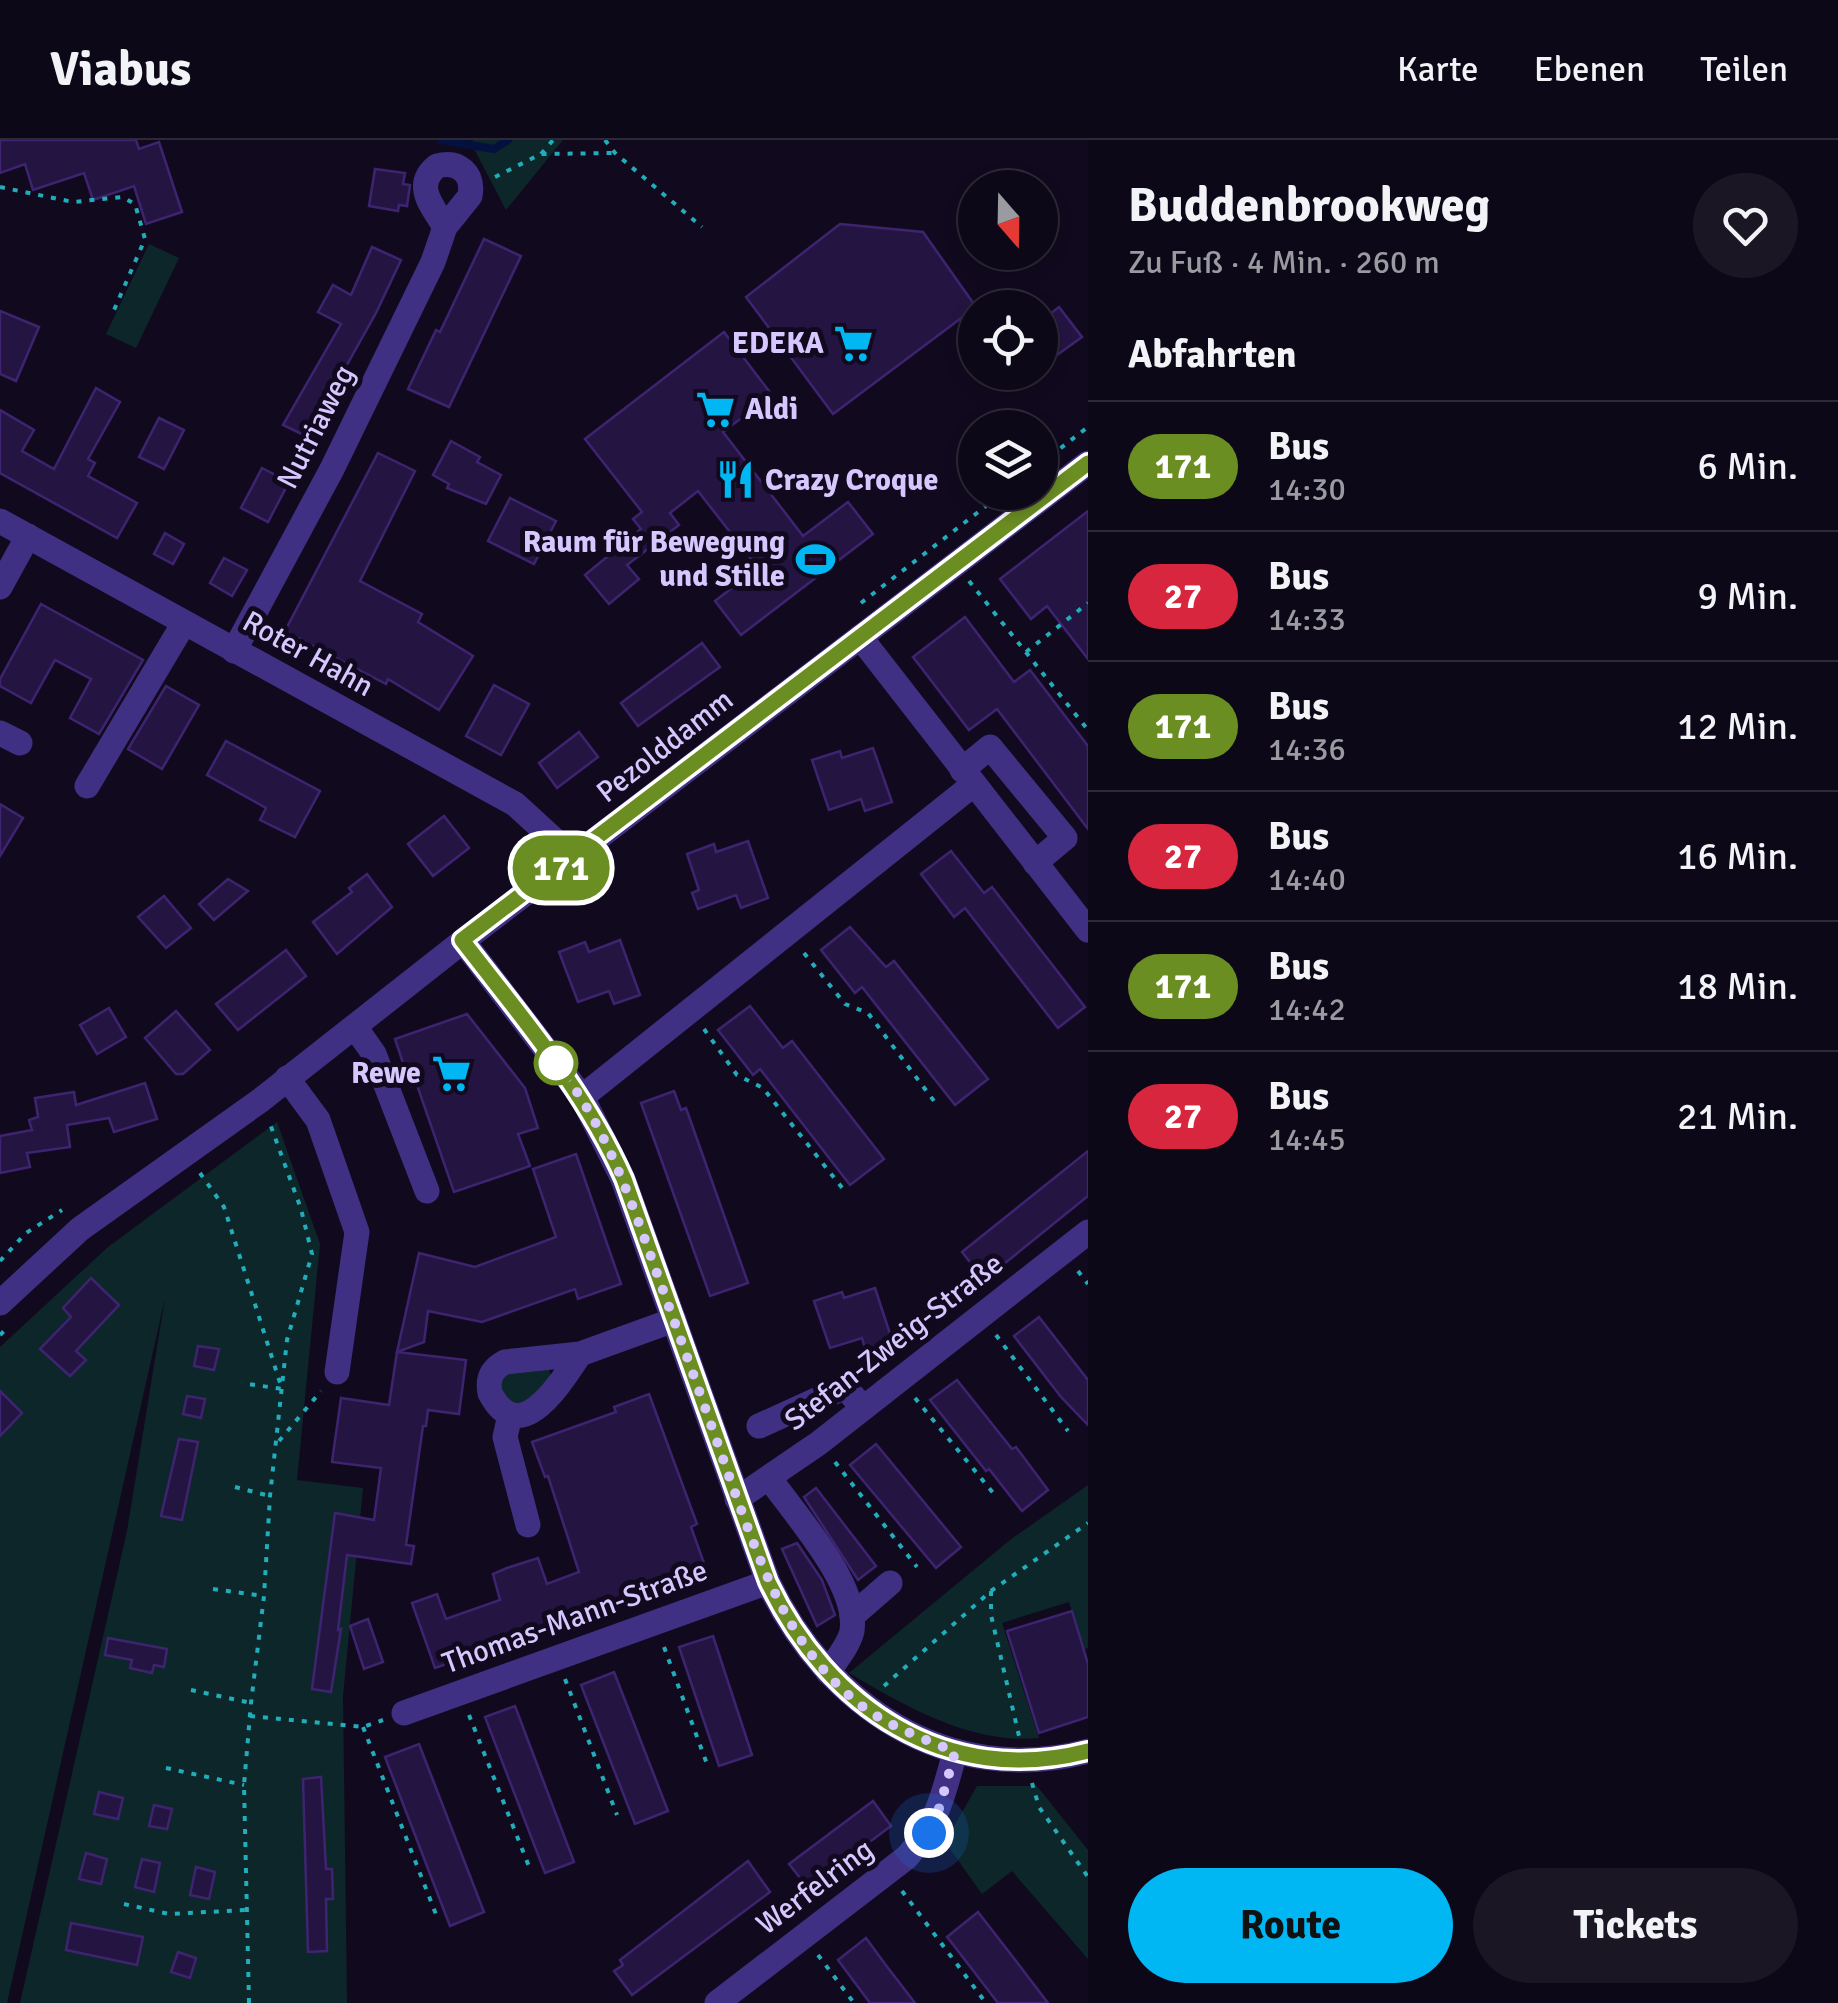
<!DOCTYPE html>
<html lang="de">
<head>
<meta charset="utf-8">
<style>
	body { margin:0; font-family:Signika,sans-serif; background:#1b1624; color:#f1f3f6; height:100vh; display:flex; flex-direction:column; font-size:38px; white-space:nowrap }
	* { box-sizing:border-box; margin:0 }
	p { font-size:32px; color:#9a9aa1 }
	.icon { flex:none; width:55px; height:55px; fill:none; stroke:currentColor; stroke-width:2; stroke-linecap:round; stroke-linejoin:round }
	.map { position:relative; flex:1; overflow:hidden }
	.sheet { display:flex; flex-direction:column; background:#0d0817; width:750px }
	.sheet>* { flex:none }
	.badge { padding:0 20px; border-radius:32px; font-size:35px; line-height:65px }
	.needle { width:65px; rotate:160deg }
	.tools { position:absolute; left:958px; top:30px; display:grid; gap:20px }
	.tools a { display:grid; place-items:center; width:100px; height:100px; border-radius:50%; background:#0d0817; box-shadow:0 5px 15px #0003,0 0 0 2px #2d2936; font-size:50px }
	.you { position:absolute; width:50px; height:50px; margin:-25px; border:8px solid #fff; border-radius:50%; background:#1a73e8; box-shadow:0 0 0 15px #1a73e833 }
	.map>.badge { position:absolute; translate:-50% -50%; box-shadow:0 0 0 5px #fff }
	h2 { padding:0 40px; font-size:38px; line-height:90px }
	.round { display:grid; place-items:center; flex:none; width:105px; height:105px; border-radius:52px; background:#1b1624 }
	.head { display:flex; align-items:center; justify-content:space-between; height:170px; padding:0 40px }
	h1 { font-size:48px; font-weight:700; line-height:75px }
	.cta { display:flex; gap:20px; margin-top:auto; padding:20px 40px }
	.cta a { flex:1; height:115px; border-radius:60px; background:#00b7f3; color:#111; font-size:40px; font-weight:700; line-height:115px; text-align:center }
	.cta a+a { background:#1b1624; color:#f1f3f6 }
	ul { padding:0; list-style:none }
	li { display:flex; align-items:center; gap:30px; height:130px; padding:0 40px; border-top:2px solid #2d2936 }
	li div { flex:1 }
	li b { display:block; font-size:38px }
	li em { font-style:normal }
	li .badge { min-width:110px; font-weight:700; text-align:center }
	header { display:flex; align-items:center; gap:60px; box-sizing:border-box; height:140px; padding:0 50px; background:#0d0817; border-bottom:2px solid #2d2936 }
	header strong { font-size:48px }
	nav { display:flex; gap:55px; margin-inline-start:auto; font-size:35px }
	main { display:flex; flex:1; min-height:0 }
	.map>svg:first-child { display:block }
	.green { fill:#0d2629 }
	.lines { fill:none; stroke-linecap:round; stroke-linejoin:round }
	.stream { stroke:#04113e; stroke-width:8 }
	.building { fill:#241442; stroke:#3e2470; stroke-width:2.5 }
	.path { stroke:#21adba; stroke-width:4; stroke-dasharray:5 8; stroke-linecap:butt }
	.minor { stroke:#403083; stroke-width:25 }
	.line-casing { stroke:#fff; stroke-width:22 }
	.line { stroke:#6b8e23; stroke-width:15 }
	.walk { stroke:#d6c8ff; stroke-width:10; stroke-dasharray:0 18 }
	.stop-dot { fill:#fff; stroke:#6b8e23; stroke-width:5 }
	.labels { text-anchor:middle; dominant-baseline:central; stroke-width:10; stroke-linejoin:round; paint-order:stroke }
	.poi-label { font-size:30px; font-weight:bold; fill:#d6c8ff; stroke:#110a1f; text-anchor:end }
	.street-label { font-size:30px; fill:#d6c8ff; stroke:#110a1f }
</style>
</head>
<body>
<header>
<strong>Viabus</strong>
<nav><a>Karte</a><a>Ebenen</a><a>Teilen</a></nav>
</header>
<main>
<div class="map">
<svg width="1088" height="1863" viewBox="0 0 1088 1863">
	<rect width="100%" height="100%" fill="#110a1f"/>
	<!-- green -->
	<g class="green">
		<polygon points="473,0 563,0 506,70 471,3"/>
		<polygon points="149,104 179,118 136,208 106,194"/>
		<polygon points="277,982 320,1104 297,1340 363,1348 343,1556 347,1863 20,1863 127,1391 165,1158 7,1863 0,1863 0,1207 108,1107"/>
		<polygon points="548,1227 552,1238 526,1267 510,1265 501,1253 501,1237 513,1228"/>
		<path d="M1088,1345V1508L1084,1509L1069,1462L1002,1483L1039,1598C972,1605 905,1566 849,1533L1010,1400Z"/>
		<polygon points="977,1646 1037,1646 1088,1710 1088,1819 1012,1731 982,1754 945,1702"/>
	</g>
	<g class="lines">
		<!-- stream -->
		<polyline class="stream" points="441,0 494,9 508,0"/>
	</g>
	<!-- building -->
	<g class="building">
		<polygon points="0,0 136,0 139,9 159,2 182,72 146,84 134,46 93,60 84,33 33,50 25,24 0,33"/>
		<polygon points="375,29 405,33 403,44 410,45 407,66 399,65 398,71 369,66"/>
		<polygon points="840,84 923,92 976,167 833,274 746,157"/>
		<polygon points="484,99 521,116 449,267 408,249 436,190 440,192"/>
		<polygon points="372,107 401,120 376,173 320,273 326,276 314,300 283,285 341,184 318,172 333,145 351,155"/>
		<polygon points="1059,167 1082,197 1050,220 1040,207 1040,182"/>
		<polygon points="0,171 39,187 16,241 0,234"/>
		<polygon points="724,192 772,255 723,292 803,396 848,362 873,394 741,495 715,461 758,428 698,351 670,373 679,385 627,425 639,439 609,464 585,435 641,389 633,379 642,372 585,299"/>
		<polygon points="96,248 120,262 88,319 95,323 88,336 137,363 117,398 0,333 0,270 34,290 22,311 54,329"/>
		<polygon points="159,278 184,290 164,329 139,317"/>
		<polygon points="451,301 480,317 477,322 501,335 486,364 447,348 449,344 433,335"/>
		<polygon points="378,313 415,331 360,441 422,474 418,482 473,516 439,570 388,539 386,544 285,491"/>
		<polygon points="262,328 289,342 268,382 241,368"/>
		<polygon points="510,358 556,381 534,424 488,401"/>
		<polygon points="1088,371 1088,519 1047,466 1031,479 1000,439"/>
		<polygon points="165,393 184,404 173,424 154,414"/>
		<polygon points="224,418 247,430 232,456 210,443"/>
		<polygon points="41,464 143,520 99,594 70,578 91,539 55,520 31,563 0,546 0,539"/>
		<polygon points="965,477 1014,542 1030,530 1088,606 1088,689 997,569 969,590 913,517"/>
		<polygon points="702,503 720,527 638,586 621,563"/>
		<polygon points="494,545 529,564 501,615 466,596"/>
		<polygon points="166,546 199,565 162,629 128,609"/>
		<polygon points="579,592 598,617 557,648 539,623"/>
		<polygon points="226,601 320,651 295,697 260,680 266,668 207,635"/>
		<polygon points="873,608 892,662 865,671 861,659 829,670 812,620 840,611 842,618"/>
		<polygon points="0,664 23,678 0,716"/>
		<polygon points="444,676 469,708 433,736 408,704"/>
		<polygon points="748,701 768,758 741,768 736,755 698,769 692,753 699,750 687,714 714,704 716,712"/>
		<polygon points="951,711 984,753 992,747 1085,867 1058,888 965,768 954,777 921,734"/>
		<polygon points="367,734 392,767 337,814 313,782 352,752 349,748"/>
		<polygon points="228,739 248,751 214,780 199,764"/>
		<polygon points="164,756 191,788 166,808 138,777"/>
		<polygon points="850,787 886,827 894,821 988,939 955,965 862,847 855,853 821,810"/>
		<polygon points="620,800 640,855 614,864 609,851 578,862 559,812 585,802 589,812"/>
		<polygon points="286,810 306,836 238,890 216,864"/>
		<polygon points="750,866 783,908 792,901 884,1019 850,1045 760,929 753,935 718,890"/>
		<polygon points="109,868 126,897 97,914 80,885"/>
		<polygon points="176,871 210,910 183,934 176,934 145,898"/>
		<polygon points="467,874 525,948 538,988 518,994 530,1026 454,1052 417,945 411,947 395,899"/>
		<polygon points="145,943 157,979 114,992 109,978 67,985 70,1007 27,1013 30,1027 0,1033 0,996 32,990 29,980 38,977 35,958 74,952 76,965"/>
		<polygon points="674,951 681,970 686,968 748,1143 710,1156 641,963"/>
		<polygon points="1088,1011 1088,1056 984,1140 962,1112"/>
		<polygon points="576,1014 621,1144 578,1159 575,1149 482,1182 428,1171 424,1202 397,1212 419,1113 475,1127 556,1097 533,1029"/>
		<polygon points="91,1138 119,1165 76,1211 86,1220 70,1236 40,1209 71,1177 63,1168"/>
		<polygon points="875,1148 893,1203 866,1212 862,1198 830,1208 814,1161 842,1152 844,1158"/>
		<polygon points="1039,1177 1088,1240 1088,1285 1061,1257 1014,1196"/>
		<polygon points="198,1206 219,1209 214,1230 194,1226"/>
		<polygon points="397,1212 466,1220 459,1274 428,1270 426,1286 423,1286 406,1405 414,1406 411,1424 347,1415 338,1490 341,1489 331,1552 312,1549 335,1373 374,1380 381,1328 332,1322 341,1258 389,1265"/>
		<polygon points="957,1240 1012,1309 1016,1307 1048,1350 1022,1371 989,1329 986,1331 930,1260"/>
		<polygon points="0,1251 22,1273 0,1296"/>
		<polygon points="649,1254 697,1384 691,1387 705,1426 624,1456 625,1460 598,1472 435,1528 412,1463 437,1454 446,1479 500,1460 493,1434 507,1428 538,1418 547,1444 579,1432 548,1336 545,1337 532,1302 616,1272 614,1267"/>
		<polygon points="187,1256 205,1259 201,1278 183,1274"/>
		<polygon points="179,1299 198,1302 182,1380 161,1376"/>
		<polygon points="876,1304 961,1407 936,1428 850,1325"/>
		<polygon points="816,1348 876,1426 858,1440 804,1357"/>
		<polygon points="797,1403 822,1440 835,1475 817,1486 782,1409"/>
		<polygon points="1072,1471 1088,1524 1088,1577 1039,1593 1007,1491"/>
		<polygon points="368,1479 383,1522 364,1529 350,1486"/>
		<polygon points="713,1496 752,1615 719,1626 679,1507"/>
		<polygon points="108,1498 167,1509 164,1527 154,1525 152,1533 130,1528 132,1520 105,1515"/>
		<polygon points="614,1532 668,1671 635,1684 581,1545"/>
		<polygon points="515,1566 574,1722 545,1733 485,1577"/>
		<polygon points="419,1604 484,1772 450,1786 385,1617"/>
		<polygon points="321,1637 326,1729 332,1729 333,1759 326,1759 327,1811 308,1812 303,1639"/>
		<polygon points="99,1652 123,1658 118,1679 94,1674"/>
		<polygon points="873,1661 891,1686 808,1748 789,1724"/>
		<polygon points="154,1665 172,1669 167,1689 149,1686"/>
		<polygon points="86,1713 107,1719 101,1744 79,1739"/>
		<polygon points="142,1719 160,1723 154,1752 135,1747"/>
		<polygon points="748,1721 770,1752 632,1855 614,1831 623,1825 620,1820"/>
		<polygon points="196,1727 215,1732 209,1759 190,1755"/>
		<polygon points="978,1772 1016,1821 1048,1863 998,1863 955,1807 947,1797"/>
		<polygon points="71,1783 143,1797 137,1825 66,1810"/>
		<polygon points="866,1798 885,1824 915,1863 870,1863 838,1820"/>
		<polygon points="178,1812 196,1818 190,1838 171,1832"/>
	</g>
	<g class="lines">
		<!-- path -->
		<g class="path">
			<polyline points="605,0 615,13 702,87"/>
			<polyline points="541,14 553,0"/>
			<polyline points="495,37 541,14 615,13"/>
			<polyline points="0,47 73,62 122,57 135,64 145,99 111,177"/>
			<polyline points="1040,324 1088,287"/>
			<polyline points="969,441 1088,590"/>
			<polyline points="861,463 1004,352"/>
			<polyline points="1026,512 1088,463"/>
			<polyline points="804,813 845,864 868,873 937,965"/>
			<polyline points="704,889 737,935 763,948 847,1054"/>
			<polyline points="200,1033 224,1067 282,1249 242,1243"/>
			<polyline points="0,1121 26,1093 62,1070"/>
			<polyline points="1078,1131 1088,1144"/>
			<polyline points="0,1195 8,1187"/>
			<polyline points="996,1195 1068,1291"/>
			<polyline points="915,1258 994,1354"/>
			<polyline points="279,1301 321,1251"/>
			<polyline points="835,1322 917,1427"/>
			<polyline points="235,1347 270,1356"/>
			<polyline points="213,1449 264,1456"/>
			<polyline points="991,1451 991,1475 1019,1596"/>
			<polyline points="664,1507 707,1624"/>
			<polyline points="565,1539 617,1675"/>
			<polyline points="884,1546 991,1451 1088,1383"/>
			<polyline points="191,1550 251,1563"/>
			<polyline points="469,1575 530,1729"/>
			<polyline points="250,1576 363,1587 383,1580"/>
			<polyline points="363,1587 437,1777"/>
			<polyline points="166,1628 244,1645"/>
			<polyline points="1032,1643 1039,1667 1088,1737"/>
			<polyline points="902,1751 986,1863"/>
			<polyline points="124,1764 169,1774 246,1770"/>
			<polyline points="818,1815 854,1863"/>
			<polyline points="249,1863 244,1645 251,1563 264,1456 270,1356 287,1200 312,1114 301,1069 269,981"/>
		</g>
		<!-- minor -->
		<g class="minor">
			<polyline points="0,381 515,664 574,718"/>
			<polyline points="0,447 28,396"/>
			<polyline points="860,497 1088,790"/>
			<path d="M234,511L332,329L433,122L445,87L470,56C474,34 459,20 437,26C413,45 432,66 445,87"/>
			<polyline points="0,593 20,603"/>
			<polyline points="962,630 990,607 1065,698 1035,723"/>
			<polyline points="87,646 184,483"/>
			<path d="M463,801L582,957L623,1039L768,1442C827,1566 948,1648 1088,1611"/>
			<polyline points="355,887 374,914 427,1051"/>
			<polyline points="287,938 318,980 357,1092 337,1232"/>
			<polyline points="582,957 974,644"/>
			<polyline points="0,1163 80,1089 261,960 463,801 1088,323"/>
			<path d="M580,1214C561,1242 520,1311 490,1253C487,1238 492,1229 505,1222L580,1214L674,1180"/>
			<polyline points="510,1275 505,1297 528,1385"/>
			<polyline points="759,1286 845,1247 863,1268"/>
			<path d="M770,1339C796,1376 859,1445 852,1491C849,1505 836,1520 828,1532"/>
			<polyline points="737,1359 819,1303 1088,1092"/>
			<polyline points="852,1476 890,1443"/>
			<polyline points="404,1573 768,1442"/>
			<path d="M717,1863L907,1717C938,1682 943,1656 955,1612"/>
		</g>
	</g>
	<g class="lines">
		<defs>
			<path id="line" d="M1088,323L462,800C522,878 584,949 624,1039L768,1442C828,1567 946,1648 1088,1611"/>
		</defs>
		<!-- line casing -->
		<use href="#line" class="line-casing"/>
		<!-- line -->
		<use href="#line" class="line"/>
		<!-- walk -->
		<path class="walk" d="M556,923C605,984 629,1055 655,1128C680,1197 705,1267 729,1336C760,1422 789,1513 866,1569C893,1588 925,1599 955,1612L940,1666L929,1693"/>
	</g>
	<!-- icons -->
	<defs>
		<symbol id="supermarket-bare" viewBox="-9 -9 18 18"><path d="M-6-5.5h2.5l.6 2H6L4.5 2H-2.5L-4.4-4H-6ZM-1.5 3.2a1.3 1.3 0 1 0 .1 0ZM3 3.2a1.3 1.3 0 1 0 .1 0Z" fill="#00b7f3" stroke="#110a1f" stroke-width="2.5" paint-order="stroke"/></symbol>
		<symbol id="restaurant-bare" viewBox="-9 -9 18 18"><path d="M-5-6h1v4h1v-4h1v4h1v-4h1v5L-1.5 .5V6h-2V.5L-5-1ZM5-6V6H3V1.5H1.5Q1.5-4 5-6Z" fill="#00b7f3" stroke="#110a1f" stroke-width="2.5" paint-order="stroke"/></symbol>
		<symbol id="stadium-bare" viewBox="-9 -9 18 18"><path d="M0-5a6.5 5 0 1 0 0 10a6.5 5 0 1 0 0-10ZM-3.5-1.8h7v3.6h-7Z" fill="#00b7f3" stroke="#110a1f" stroke-width="2.5" paint-order="stroke"/></symbol>
	</defs>
	<g fill-rule="evenodd">
		<use href="#supermarket-bare" x="826" y="176" width="55" height="55"/>
		<use href="#supermarket-bare" x="688" y="242" width="55" height="55"/>
		<use href="#restaurant-bare" x="708" y="312" width="55" height="55"/>
		<use href="#stadium-bare" x="788" y="392" width="55" height="55"/>
		<use href="#supermarket-bare" x="424" y="906" width="55" height="55"/>
	</g>
	<!-- markers -->
	<circle class="stop-dot" cx="556" cy="923" r="20"/>
	<g class="labels">
		<!-- poi labels -->
		<g class="poi-label">
			<text x="824" y="203">EDEKA</text>
			<text x="745" y="269" text-anchor="start">Aldi</text>
			<text x="765" y="340" text-anchor="start">Crazy Croque</text>
			<text x="785" y="402">Raum für Bewegung<tspan x="785" dy="34">und Stille</tspan></text>
			<text x="421" y="933">Rewe</text>
		</g>
		<!-- street labels -->
		<g class="street-label">
			<text transform="translate(316 287) rotate(-63)">Nutriaweg</text>
			<text transform="translate(308 514) rotate(29)">Roter Hahn</text>
			<text transform="translate(665 606) rotate(-38)">Pezolddamm</text>
			<text transform="translate(894 1202) rotate(-38)">Stefan-Zweig-Straße</text>
			<text transform="translate(575 1477) rotate(-20)">Thomas-Mann-Straße</text>
			<text transform="translate(815 1747) rotate(-37)">Werfelring</text>
		</g>
	</g>
</svg>
<div class="tools">
<a><svg class="needle" viewBox="-14 -14 28 28"><path d="M0-13l5 13h-10z" fill="#e53935"/><path d="M0 13l5-13h-10z" fill="#9a9aa1"/></svg></a>
<a><svg class="icon" aria-label="locate" viewBox="0 0 24 24"><circle cx="12" cy="12" r="6"/><path d="M12 2v4M12 18v4M2 12h4M18 12h4"/></svg></a>
<a><svg class="icon" aria-label="layers" viewBox="0 0 24 24"><path d="M12 4l9 5-9 5-9-5zM3 14l9 5 9-5"/></svg></a>
</div>
<div class="you" style="left:929px;top:1693px"></div>
<b class="badge" style="left:561px;top:728px;background:#6b8e23;color:#fff">171</b>
</div>
<section class="sheet">
<div class="head"><div><h1>Buddenbrookweg</h1><p>Zu Fuß · 4 Min. · 260 m</p></div><a class="round"><svg class="icon" aria-label="heart" viewBox="0 0 24 24"><path d="M12 20l-8-8c-3-5 5-10 8-4 3-6 11-1 8 4z"/></svg></a></div>
<h2>Abfahrten</h2>
<ul>
<li><span class="badge" style="background:#6b8e23;color:#fff">171</span><div><b>Bus</b><p>14:30</p></div><em>6 Min.</em></li>
<li><span class="badge" style="background:#d7263d;color:#fff">27</span><div><b>Bus</b><p>14:33</p></div><em>9 Min.</em></li>
<li><span class="badge" style="background:#6b8e23;color:#fff">171</span><div><b>Bus</b><p>14:36</p></div><em>12 Min.</em></li>
<li><span class="badge" style="background:#d7263d;color:#fff">27</span><div><b>Bus</b><p>14:40</p></div><em>16 Min.</em></li>
<li><span class="badge" style="background:#6b8e23;color:#fff">171</span><div><b>Bus</b><p>14:42</p></div><em>18 Min.</em></li>
<li><span class="badge" style="background:#d7263d;color:#fff">27</span><div><b>Bus</b><p>14:45</p></div><em>21 Min.</em></li>
</ul>
<div class="cta"><a>Route</a><a>Tickets</a></div>
</section>
</main>
</body>
</html>
